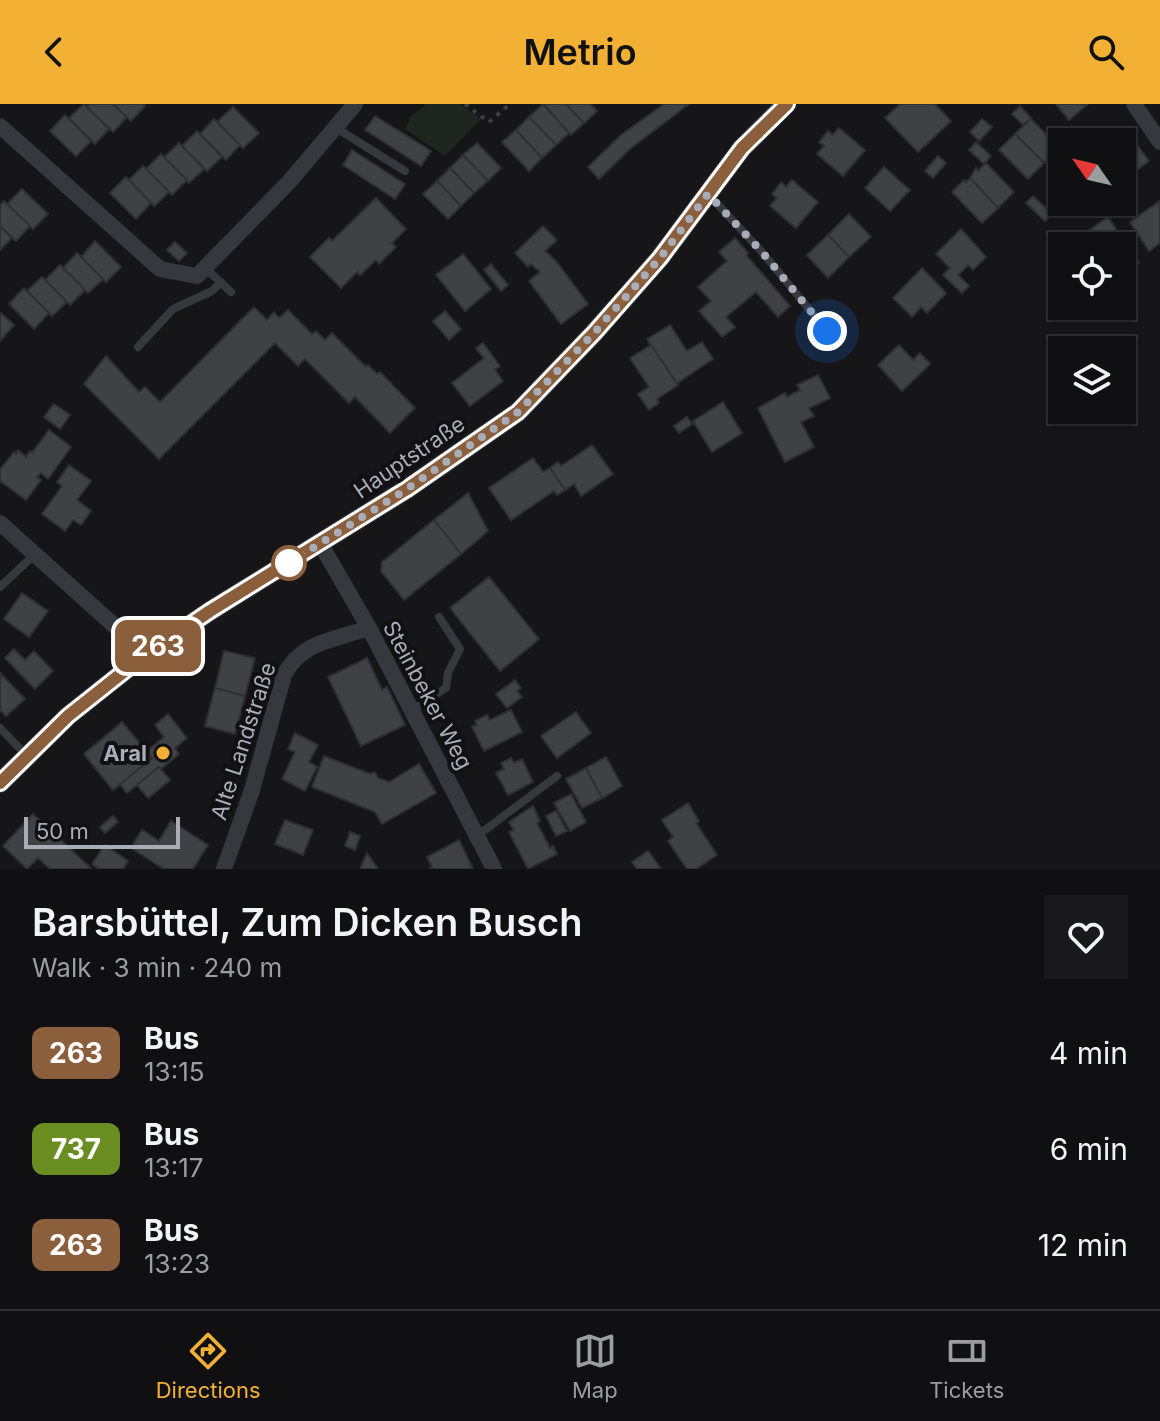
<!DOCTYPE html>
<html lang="en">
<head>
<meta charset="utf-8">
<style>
	body { margin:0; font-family:Inter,sans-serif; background:#19191b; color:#f1f3f6; height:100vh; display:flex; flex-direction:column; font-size:30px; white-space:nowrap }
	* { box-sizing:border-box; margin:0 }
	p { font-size:26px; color:#9c9d9f }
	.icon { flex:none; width:44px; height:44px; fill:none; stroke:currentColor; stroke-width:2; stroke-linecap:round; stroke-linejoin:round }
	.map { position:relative; height:765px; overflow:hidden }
	.drawer { display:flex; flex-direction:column; background:#101012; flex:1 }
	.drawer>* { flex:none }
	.badge { padding:0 16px; border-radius:12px; font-size:28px; line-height:52px }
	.needle { width:52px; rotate:304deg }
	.controls { position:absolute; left:1048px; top:24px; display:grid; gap:16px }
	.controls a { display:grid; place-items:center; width:88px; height:88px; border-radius:0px; background:#101012; box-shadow:0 2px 6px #0004,0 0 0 2px #303032; font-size:40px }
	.scale { position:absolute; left:24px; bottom:20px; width:156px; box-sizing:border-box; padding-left:8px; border:4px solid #a8adb8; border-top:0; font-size:22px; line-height:28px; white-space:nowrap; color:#a8adb8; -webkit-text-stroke:6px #111113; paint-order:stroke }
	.you { position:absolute; width:40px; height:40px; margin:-20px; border:6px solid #fff; border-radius:50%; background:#1a73e8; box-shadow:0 0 0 12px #1a73e833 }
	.map>.badge { position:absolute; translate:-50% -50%; box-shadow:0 0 0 4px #fff }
	.round { display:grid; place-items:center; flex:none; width:84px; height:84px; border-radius:0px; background:#19191b }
	.headline { display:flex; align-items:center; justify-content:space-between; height:136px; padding:0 32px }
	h1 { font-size:38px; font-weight:600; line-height:60px }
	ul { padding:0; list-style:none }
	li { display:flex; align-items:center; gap:24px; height:96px; padding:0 32px }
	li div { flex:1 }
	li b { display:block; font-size:30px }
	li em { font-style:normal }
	li .badge { min-width:88px; font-weight:700; text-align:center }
	header { display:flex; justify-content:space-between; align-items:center; height:104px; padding:0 32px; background:#f2b134; color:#111; font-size:36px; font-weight:600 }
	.tabs { display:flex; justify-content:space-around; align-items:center; height:112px; border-top:2px solid #303032; background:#101012; font-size:22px; color:#9c9d9f }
	.tabs a { display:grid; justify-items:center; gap:4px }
	.tabs .selected { color:#f2b134 }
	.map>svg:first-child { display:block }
	.green { fill:#1e261f }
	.building { fill:#404145; stroke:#303034; stroke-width:2 }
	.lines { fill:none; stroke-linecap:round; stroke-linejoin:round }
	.path { stroke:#3d3f44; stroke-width:4; stroke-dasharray:4 6; stroke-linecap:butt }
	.service { stroke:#37383d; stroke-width:8 }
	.minor { stroke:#37383d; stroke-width:16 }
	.tertiary { stroke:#37383d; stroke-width:20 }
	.line-casing { stroke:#fff; stroke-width:18 }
	.line { stroke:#8b5e3c; stroke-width:12 }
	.walk { stroke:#a8adb8; stroke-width:8; stroke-dasharray:0 14.4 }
	.stop-dot { fill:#fff; stroke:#8b5e3c; stroke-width:4 }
	.poi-dot { fill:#f2b134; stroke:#111113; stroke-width:3 }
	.labels { text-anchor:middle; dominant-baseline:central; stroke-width:8; stroke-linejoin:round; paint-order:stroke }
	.street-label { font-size:22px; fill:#a8adb8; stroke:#111113 }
	.poi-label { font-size:22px; font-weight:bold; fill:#a8adb8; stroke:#111113; text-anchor:end }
</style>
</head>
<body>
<header><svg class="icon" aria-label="back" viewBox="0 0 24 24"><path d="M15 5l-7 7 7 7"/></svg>Metrio<svg class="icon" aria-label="search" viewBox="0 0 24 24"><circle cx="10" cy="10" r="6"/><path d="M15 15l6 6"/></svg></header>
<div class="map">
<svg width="1160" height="765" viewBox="0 0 1160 765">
	<rect width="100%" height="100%" fill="#161618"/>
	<!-- green -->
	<polygon class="green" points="427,0 460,0 481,15 445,52 405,25 411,12"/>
	<!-- building -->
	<g class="building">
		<polygon points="84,0 109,25 95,40 69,14"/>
		<polygon points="89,0 113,0 127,13 113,28 87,3"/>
		<polygon points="113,0 143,0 145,2 131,17"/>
		<polygon points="543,0 569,29 556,41 529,13"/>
		<polygon points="547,0 566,0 584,19 571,31 545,2"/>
		<polygon points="566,0 590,0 597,7 584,19"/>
		<polygon points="664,0 689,0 631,44 599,75 588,63 621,31"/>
		<polygon points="900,0 935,0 951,17 918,48 885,14"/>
		<polygon points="1056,0 1088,0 1069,16"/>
		<polygon points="1020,2 1031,14 1023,21 1012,10"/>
		<polygon points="233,3 259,29 243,44 217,18"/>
		<polygon points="65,11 91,37 76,52 50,27"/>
		<polygon points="375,12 431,47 421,62 365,26"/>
		<polygon points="529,13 556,41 542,54 516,26"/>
		<polygon points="214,15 240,41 226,56 200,30"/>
		<polygon points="982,15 992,23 979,37 970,28"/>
		<polygon points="1031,15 1059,44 1044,59 1015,30"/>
		<polygon points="839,24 865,46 843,72 817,50 824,42 819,38 828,27 833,31"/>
		<polygon points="516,26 542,54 529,67 502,38"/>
		<polygon points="1126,26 1149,57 1122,77 1122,38 1111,38"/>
		<polygon points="197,27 222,53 207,67 182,42"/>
		<polygon points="1015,30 1044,59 1028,75 999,46"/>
		<polygon points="976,38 991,52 984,60 969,46"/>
		<polygon points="179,39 204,65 189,79 164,53"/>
		<polygon points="477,39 501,64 488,77 463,51"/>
		<polygon points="352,46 405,80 395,95 343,61"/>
		<polygon points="161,50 187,76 172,91 146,65"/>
		<polygon points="463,51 488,77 474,89 450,64"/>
		<polygon points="938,52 946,59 933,74 925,67"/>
		<polygon points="986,59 1014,88 998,104 970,74 976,64 978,67"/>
		<polygon points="143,62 169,88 154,102 129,76"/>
		<polygon points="884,63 910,86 890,107 865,84"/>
		<polygon points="450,64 474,89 461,102 437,77"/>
		<polygon points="126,73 151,99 136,115 110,89"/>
		<polygon points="970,74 998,104 982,119 952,88 964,76 966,78"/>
		<polygon points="792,76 818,98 796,124 770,102 777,94 772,90 781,78 786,83"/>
		<polygon points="437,77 461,102 448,115 423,90"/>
		<polygon points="22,85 48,110 33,125 7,100"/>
		<polygon points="1033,92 1052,110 1045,117 1026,99"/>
		<polygon points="376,94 406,125 392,139 396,143 379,160 376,156 360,171 357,168 341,184 310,153 329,134 332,137"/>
		<polygon points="4,97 30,122 16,137 0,122 0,101"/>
		<polygon points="1160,97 1160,139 1149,147 1130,118"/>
		<polygon points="849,110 871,133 849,153 828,131"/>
		<polygon points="1108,113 1139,159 1122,171 1122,142 1091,142 1083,131"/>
		<polygon points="0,122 12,134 0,146"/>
		<polygon points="543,122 557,136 545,147 556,157 588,200 561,220 529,177 540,168 531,160 528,163 515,149"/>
		<polygon points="961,125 986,153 973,166 968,161 958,171 969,182 962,189 943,171 950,164 936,150"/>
		<polygon points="828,131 849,153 828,174 807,151"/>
		<polygon points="735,134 748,149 746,151 790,202 778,213 756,188 726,213 735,223 722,233 699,207 711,197 698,183 727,157 719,148"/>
		<polygon points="95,137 121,163 106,178 81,153"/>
		<polygon points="175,138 187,149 179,157 167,146"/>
		<polygon points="77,149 103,175 88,189 63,164"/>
		<polygon points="463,150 491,185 465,207 436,171"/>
		<polygon points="491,160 508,181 501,187 484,166"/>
		<polygon points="60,161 85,186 70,201 45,176"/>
		<polygon points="922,164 946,189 927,209 921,203 912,213 893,194"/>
		<polygon points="42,173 67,198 52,212 27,187"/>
		<polygon points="24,184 49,209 34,225 9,200"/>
		<polygon points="254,203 267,216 274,208 279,214 288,206 312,230 316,227 325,236 332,229 366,263 368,261 377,270 380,268 415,304 390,329 355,293 349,299 305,255 298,262 275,239 159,355 84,280 106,252 139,288 145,283 160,298"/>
		<polygon points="445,207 461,225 449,236 433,217"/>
		<polygon points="1,209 14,221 0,237 0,210"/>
		<polygon points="670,221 687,247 702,238 713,255 676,280 647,235"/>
		<polygon points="483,239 500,262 495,266 503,277 470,302 452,279 484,254 476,244"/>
		<polygon points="651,241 678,281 657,295 659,299 649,306 638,290 649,283 630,254"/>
		<polygon points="899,241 913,256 920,249 930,260 902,287 878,261"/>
		<polygon points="818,271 830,294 809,304 814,312 801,318 814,343 785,358 758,304 785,289 787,293 800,286 797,281"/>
		<polygon points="723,298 742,329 712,348 693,317"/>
		<polygon points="54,300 70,311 60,325 44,313"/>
		<polygon points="687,313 692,320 679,329 674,322"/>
		<polygon points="49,326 71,343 48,375 41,369 37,373 41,376 26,396 0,377 0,366 14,348 16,350 18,346 26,353 30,347 32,349"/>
		<polygon points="592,341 613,370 581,392 574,380 565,386 550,364 558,358 561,362"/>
		<polygon points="533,354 543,368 550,364 565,386 557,391 554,387 511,416 489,384"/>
		<polygon points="69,361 91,377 77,396 91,407 81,421 73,416 65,427 42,410 62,382 57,378"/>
		<polygon points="468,389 488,427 461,450 434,416"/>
		<polygon points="434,416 461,450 404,496 381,467 382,458"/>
		<polygon points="489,473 539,535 500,567 450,504"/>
		<polygon points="22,489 48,507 29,533 4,515"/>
		<polygon points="14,545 25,556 34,547 53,567 35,585 5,554"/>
		<polygon points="224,547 255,554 245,592 215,584"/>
		<polygon points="367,554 382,586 387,583 405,621 361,642 328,573"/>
		<polygon points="260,561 271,564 264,588 253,585"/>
		<polygon points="0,569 25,595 6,612 0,606"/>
		<polygon points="515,576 521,584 517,587 522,593 507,604 496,590"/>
		<polygon points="215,584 245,592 235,630 205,622"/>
		<polygon points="511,606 522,628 484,647 472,623 477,621 475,617 487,611 490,616"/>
		<polygon points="576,608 591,629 557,654 541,632"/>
		<polygon points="168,610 187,634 175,644 179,650 161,665 159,663 127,689 120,680 152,654 146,648 164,633 155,621"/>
		<polygon points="122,618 152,654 113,686 84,650"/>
		<polygon points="295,629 318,641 309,658 317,663 305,687 282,675 295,648 288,645"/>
		<polygon points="324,652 370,670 375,668 378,674 389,678 419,660 436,689 382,720 375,708 312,683"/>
		<polygon points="606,653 622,682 602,694 586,664"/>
		<polygon points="511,654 514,659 522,655 533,678 508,691 496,669 504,665 501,659"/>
		<polygon points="159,663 170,676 148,694 137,681"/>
		<polygon points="586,664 602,694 582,704 566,675"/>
		<polygon points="571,690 586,718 570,727 554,699"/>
		<polygon points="688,699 699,717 696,719 717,751 696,765 687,765 668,737 673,733 662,716"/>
		<polygon points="533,702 540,717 537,719 550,744 553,742 557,750 528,765 509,728 514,726 509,718"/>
		<polygon points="556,707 567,727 556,732 546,712"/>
		<polygon points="33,710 92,765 50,765 38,754 27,765 3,742"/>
		<polygon points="113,712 118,718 105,729 100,723"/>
		<polygon points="285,716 313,726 303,751 275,740"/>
		<polygon points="171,717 208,741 193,765 164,765 131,744 142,726 159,737"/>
		<polygon points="350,728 360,732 355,746 345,742"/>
		<polygon points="459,736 473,765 429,765 432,763 427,753"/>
		<polygon points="105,741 128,757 123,765 99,765 92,760"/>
		<polygon points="648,747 661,765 637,765 632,758"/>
		<polygon points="367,749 378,765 360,765"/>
	</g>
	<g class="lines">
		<!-- path -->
		<polyline class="path" points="465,0 489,18 510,0"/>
		<!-- service -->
		<g class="service">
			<polyline points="336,24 405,67"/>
			<polyline points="709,91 762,148 827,227"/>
			<polyline points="205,164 231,188"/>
			<polyline points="138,243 173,205 212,187 221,178"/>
			<polyline points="0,483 35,450"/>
			<polyline points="412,606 446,584 448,569 460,545 439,513"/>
			<polyline points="0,624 27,652"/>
			<polyline points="477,732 557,672"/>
		</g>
		<!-- minor -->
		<g class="minor">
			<polyline points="1134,0 1160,38"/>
			<polyline points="0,22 160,165 197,172 289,78 355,0"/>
			<polyline points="0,419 127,533 141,554"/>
			<polyline points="320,439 369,524 494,765"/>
			<path d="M224,765L252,686L284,571C302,537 334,536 369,524"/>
		</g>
		<!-- tertiary -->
		<polyline class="tertiary" points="0,679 68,612 141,554 210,507 407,385 518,308 594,229 660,154 742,44 786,0"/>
	</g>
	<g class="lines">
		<defs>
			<polyline id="line" points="0,679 68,612 141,554 210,507 407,385 518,308 594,229 660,154 742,44 787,0"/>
		</defs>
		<!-- line casing -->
		<use href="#line" class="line-casing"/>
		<!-- line -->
		<use href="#line" class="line"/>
		<!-- walk -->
		<polyline class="walk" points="289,459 407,385 518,308 594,229 660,154 708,90 762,148 827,227"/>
	</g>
	<!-- markers -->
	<circle class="stop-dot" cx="289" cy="459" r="16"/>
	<circle class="poi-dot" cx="163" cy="649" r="8"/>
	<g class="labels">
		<!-- street labels -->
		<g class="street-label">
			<text transform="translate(409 353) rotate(-34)">Hauptstraße</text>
			<text transform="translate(428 591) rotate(62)">Steinbeker Weg</text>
			<text transform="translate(243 637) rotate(-72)">Alte Landstraße</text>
		</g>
		<!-- poi labels -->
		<g class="poi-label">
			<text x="147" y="649">Aral</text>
		</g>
	</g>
</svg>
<div class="controls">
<a><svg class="needle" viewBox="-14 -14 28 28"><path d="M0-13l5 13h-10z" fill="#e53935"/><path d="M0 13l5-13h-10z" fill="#9c9d9f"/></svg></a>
<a><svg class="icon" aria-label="locate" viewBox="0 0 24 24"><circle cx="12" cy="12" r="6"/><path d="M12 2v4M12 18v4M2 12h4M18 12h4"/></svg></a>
<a><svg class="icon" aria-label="layers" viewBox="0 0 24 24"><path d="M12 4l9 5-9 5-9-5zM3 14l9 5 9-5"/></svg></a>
</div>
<div class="scale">50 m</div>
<div class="you" style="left:827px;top:227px"></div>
<b class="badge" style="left:158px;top:542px;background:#8b5e3c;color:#fff">263</b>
</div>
<section class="drawer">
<div class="headline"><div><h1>Barsbüttel, Zum Dicken Busch</h1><p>Walk · 3 min · 240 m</p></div><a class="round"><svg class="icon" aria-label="heart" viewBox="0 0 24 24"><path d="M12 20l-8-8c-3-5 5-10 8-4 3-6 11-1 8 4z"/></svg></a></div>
<ul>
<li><span class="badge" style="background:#8b5e3c;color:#fff">263</span><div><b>Bus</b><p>13:15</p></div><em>4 min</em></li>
<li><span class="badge" style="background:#6b8e23;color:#fff">737</span><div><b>Bus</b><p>13:17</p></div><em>6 min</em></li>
<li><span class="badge" style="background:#8b5e3c;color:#fff">263</span><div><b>Bus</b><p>13:23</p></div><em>12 min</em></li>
</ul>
</section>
<nav class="tabs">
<a class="selected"><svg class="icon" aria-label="directions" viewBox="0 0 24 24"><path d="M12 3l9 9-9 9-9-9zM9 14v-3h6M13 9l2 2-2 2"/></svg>Directions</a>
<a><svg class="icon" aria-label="map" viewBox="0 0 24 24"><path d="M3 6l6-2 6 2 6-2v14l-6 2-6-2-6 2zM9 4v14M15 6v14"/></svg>Map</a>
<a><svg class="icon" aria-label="tickets" viewBox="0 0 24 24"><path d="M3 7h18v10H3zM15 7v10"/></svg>Tickets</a>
</nav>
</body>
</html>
